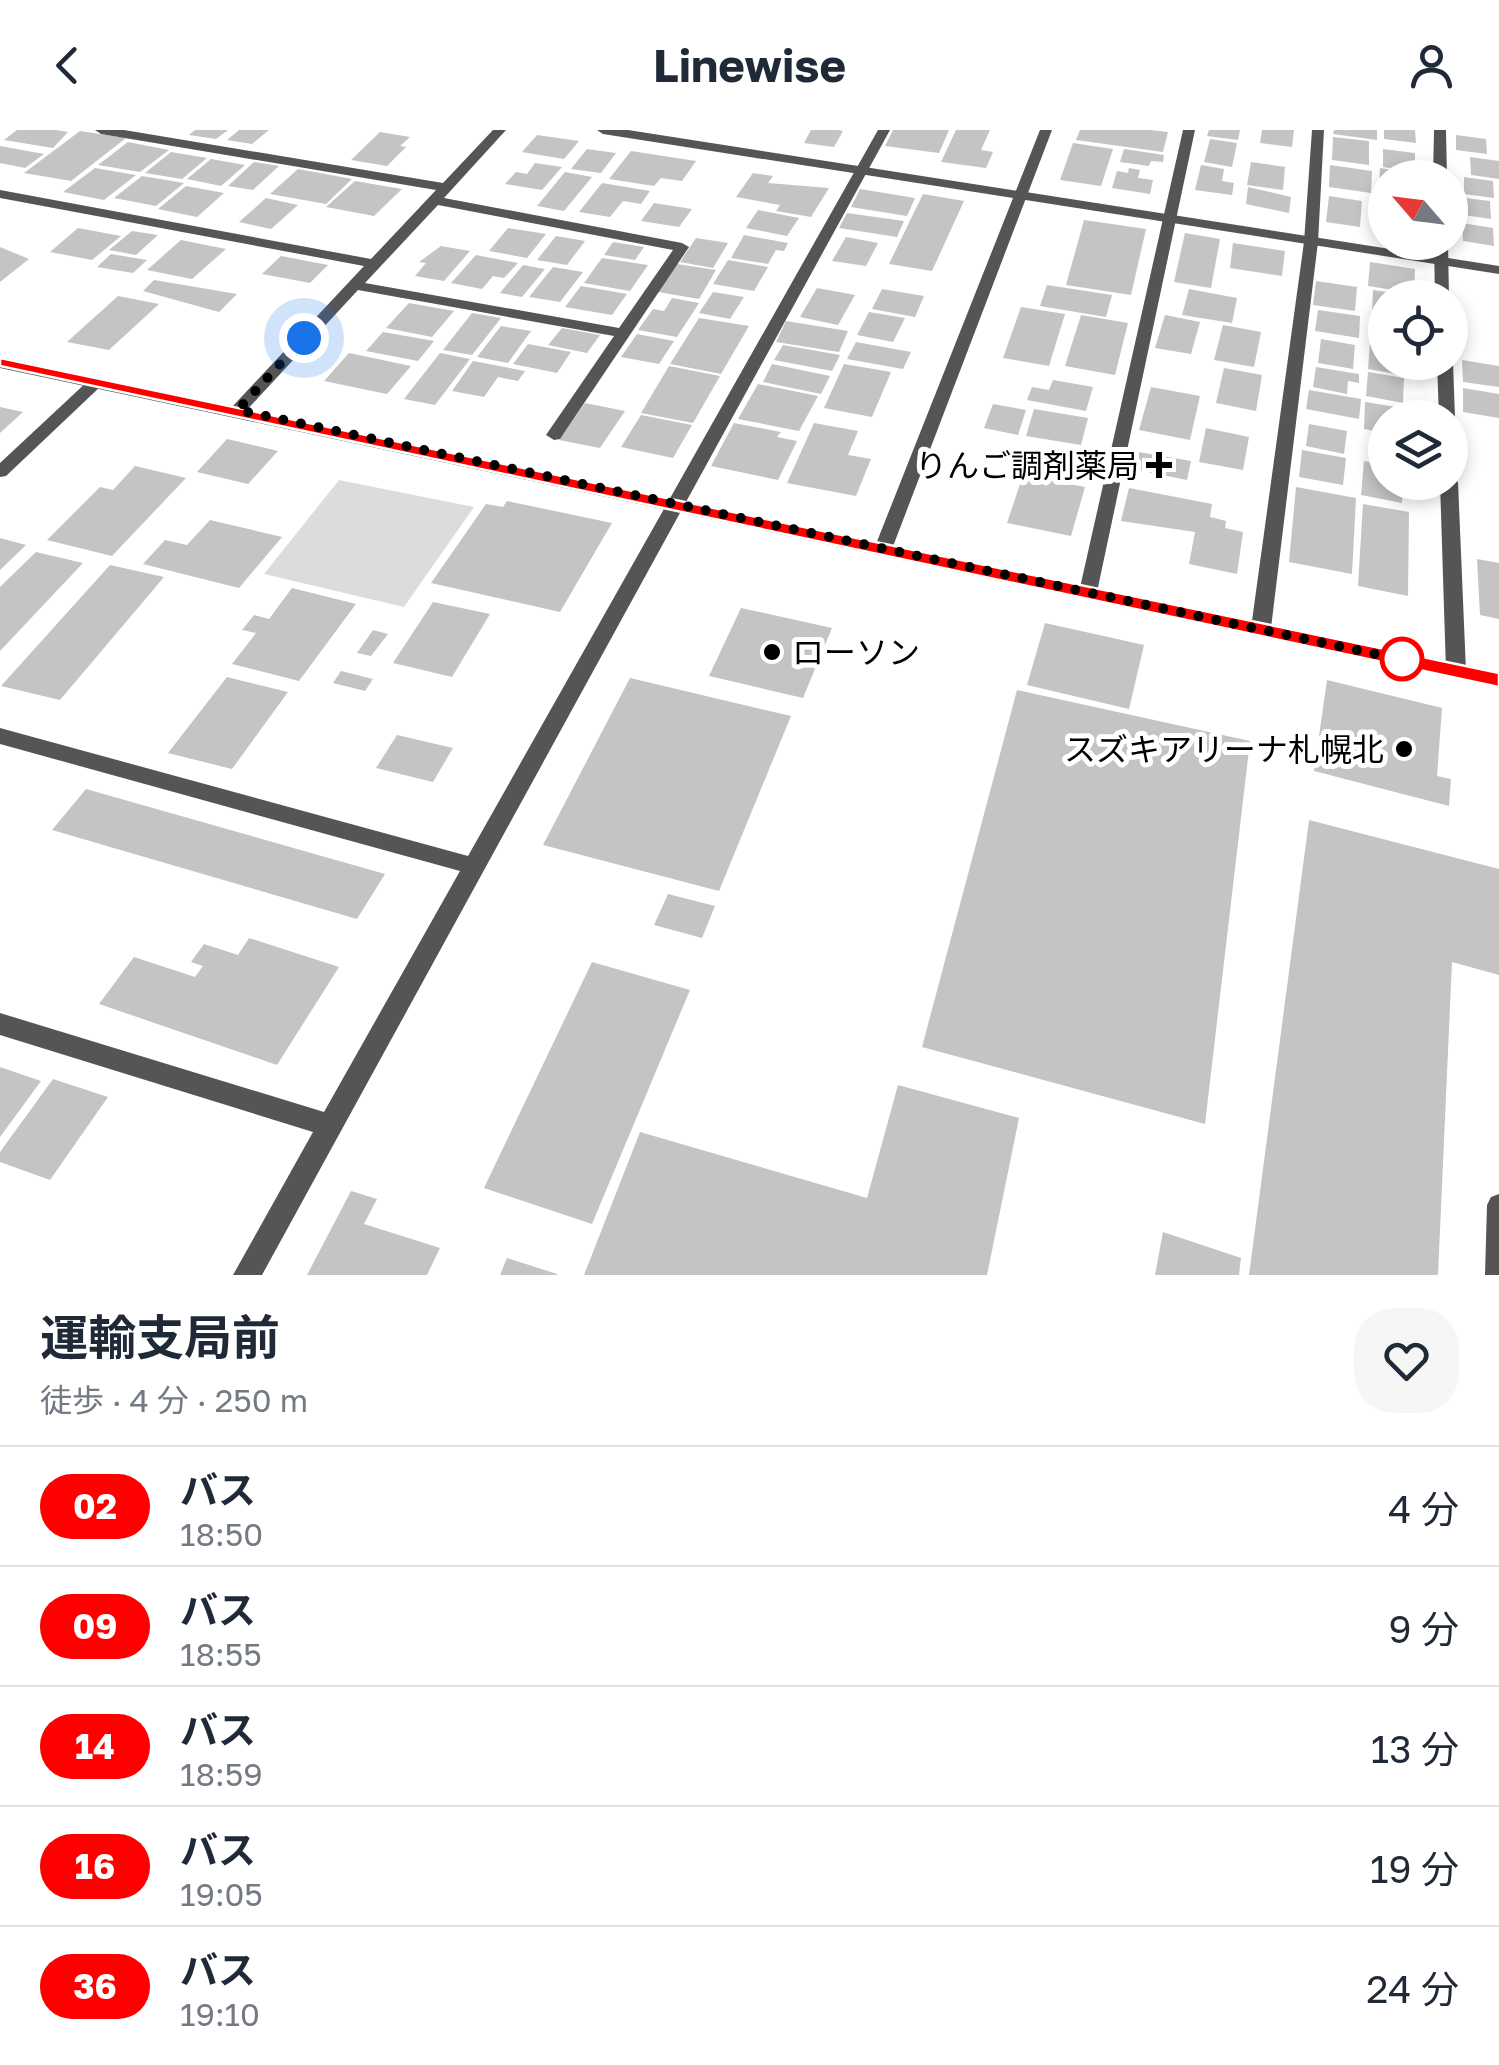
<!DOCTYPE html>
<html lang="ja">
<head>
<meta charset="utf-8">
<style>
	body { margin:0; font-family:"Golos Text","Noto Sans JP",sans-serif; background:#f6f6f7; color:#1f2937; height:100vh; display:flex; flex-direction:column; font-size:38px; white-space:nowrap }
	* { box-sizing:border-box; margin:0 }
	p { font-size:32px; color:#747a83 }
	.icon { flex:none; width:55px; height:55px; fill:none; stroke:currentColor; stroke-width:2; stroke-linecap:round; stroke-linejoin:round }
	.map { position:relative; height:1145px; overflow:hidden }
	.details { display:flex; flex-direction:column; background:#fff; flex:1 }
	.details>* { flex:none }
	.badge { padding:0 20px; border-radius:32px; font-size:35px; line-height:65px }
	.needle { width:65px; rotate:298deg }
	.controls { position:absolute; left:1368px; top:30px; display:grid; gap:20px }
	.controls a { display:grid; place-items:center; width:100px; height:100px; border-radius:50%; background:#fff; box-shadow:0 5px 15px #0003; font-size:50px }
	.you { position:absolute; width:50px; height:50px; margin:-25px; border:8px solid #fff; border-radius:50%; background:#1a73e8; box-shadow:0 0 0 15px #1a73e833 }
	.map>.badge { position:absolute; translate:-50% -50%; box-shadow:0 0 0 5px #fff }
	.round { display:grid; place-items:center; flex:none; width:105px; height:105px; border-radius:40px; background:#f6f6f7 }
	.headline { display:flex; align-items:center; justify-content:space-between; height:170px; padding:0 40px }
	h1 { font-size:48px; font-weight:700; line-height:75px }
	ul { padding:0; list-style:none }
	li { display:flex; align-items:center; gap:30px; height:120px; padding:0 40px; border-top:2px solid #e0e1e3 }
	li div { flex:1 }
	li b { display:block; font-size:38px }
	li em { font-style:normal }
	li .badge { min-width:110px; font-weight:700; text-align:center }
	header { display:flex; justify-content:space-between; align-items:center; height:130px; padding:0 40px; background:#fff; font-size:45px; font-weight:700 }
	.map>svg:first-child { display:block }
	.green { fill:#dcdcdc }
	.building { fill:#c4c4c4 }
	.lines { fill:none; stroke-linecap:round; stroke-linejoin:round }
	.service { fill:#555; fill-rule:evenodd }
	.minor { fill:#555; fill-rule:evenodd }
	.tertiary { fill:#555; fill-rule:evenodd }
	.line { fill:#f00; stroke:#fff; stroke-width:2.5 }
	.walk { stroke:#000; stroke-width:10; stroke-dasharray:0 18 }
	.poi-dot { fill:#000; stroke:#fff; stroke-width:4 }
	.stop-dot { fill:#fff; stroke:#f00; stroke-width:5 }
	.labels { text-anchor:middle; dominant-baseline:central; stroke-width:10; stroke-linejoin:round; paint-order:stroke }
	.poi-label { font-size:32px; fill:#000; stroke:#fff; text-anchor:end }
</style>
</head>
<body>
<header><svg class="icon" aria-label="back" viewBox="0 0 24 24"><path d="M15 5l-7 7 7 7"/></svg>Linewise<svg class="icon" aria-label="person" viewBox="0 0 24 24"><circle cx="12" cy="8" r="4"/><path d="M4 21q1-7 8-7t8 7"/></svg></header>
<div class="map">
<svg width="1499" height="1145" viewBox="0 0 1499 1145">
	<rect width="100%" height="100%" fill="#fff"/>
	<!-- green -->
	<polygon class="green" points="339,350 474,377 404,477 264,444"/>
	<!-- building -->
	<g class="building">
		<polygon points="17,0 56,0 68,2 53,18 4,10"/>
		<polygon points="195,0 228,0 216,9 189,5"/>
		<polygon points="239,0 269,0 252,14 227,10"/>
		<polygon points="811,0 838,0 843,1 834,17 804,13"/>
		<polygon points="893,0 949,0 939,23 885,16"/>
		<polygon points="956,0 990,0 981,20 993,22 986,38 941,32"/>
		<polygon points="1080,0 1151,0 1168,2 1163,22 1076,10"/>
		<polygon points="1209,0 1240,0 1238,10 1207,6"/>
		<polygon points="1262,0 1294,0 1292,17 1260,13"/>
		<polygon points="1334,0 1377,0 1377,10 1333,4"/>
		<polygon points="1384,0 1415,0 1416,13 1384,9"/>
		<polygon points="80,1 126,8 71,51 24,43"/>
		<polygon points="380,2 410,7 400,16 406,17 387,36 351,30"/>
		<polygon points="537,5 579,11 564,29 522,22"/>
		<polygon points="1456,5 1486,9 1487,24 1456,20"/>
		<polygon points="1333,7 1369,11 1369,35 1332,30"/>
		<polygon points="1210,9 1237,13 1232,37 1204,32"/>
		<polygon points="128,12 169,20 140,42 98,35"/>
		<polygon points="1073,13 1113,19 1101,56 1060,50"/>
		<polygon points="0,16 44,24 25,38 0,33"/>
		<polygon points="587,19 616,23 601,43 571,39"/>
		<polygon points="1124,19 1164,25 1163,32 1151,31 1149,36 1120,32"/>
		<polygon points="1383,19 1415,23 1415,42 1383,37"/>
		<polygon points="631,21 696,31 682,51 661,48 654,56 609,49"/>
		<polygon points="171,22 207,28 182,49 145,43"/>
		<polygon points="1470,27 1499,31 1499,49 1471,45"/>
		<polygon points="211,29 245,35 221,56 187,49"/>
		<polygon points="254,32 279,36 253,60 228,56"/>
		<polygon points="1251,32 1285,37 1283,60 1247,55"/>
		<polygon points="535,33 562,37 542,60 505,54 516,42 527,44"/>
		<polygon points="1201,35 1224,39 1222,51 1234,53 1232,65 1195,60"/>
		<polygon points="1330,35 1372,41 1371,63 1329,57"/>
		<polygon points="95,38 136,45 104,70 63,62"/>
		<polygon points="1129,38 1140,40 1138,48 1153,50 1150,64 1112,58 1117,41 1128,43"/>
		<polygon points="1380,38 1413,43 1413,48 1385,48 1385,63 1379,63"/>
		<polygon points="298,39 352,49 326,74 270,64"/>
		<polygon points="565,42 592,47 564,81 537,76"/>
		<polygon points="753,43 773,46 768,53 829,58 811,87 776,81 780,75 736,67"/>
		<polygon points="142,46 184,53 156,76 114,68"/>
		<polygon points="1464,47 1493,51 1494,68 1464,64"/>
		<polygon points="355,51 402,59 374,86 326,77"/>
		<polygon points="602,53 650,61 641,74 623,71 610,87 579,82"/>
		<polygon points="186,56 224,63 197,87 158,79"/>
		<polygon points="1248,57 1291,67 1289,83 1246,74"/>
		<polygon points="860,59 915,68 907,86 851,77"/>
		<polygon points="923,64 964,71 932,141 889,134"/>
		<polygon points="1377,65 1385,66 1385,98 1376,97"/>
		<polygon points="1329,66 1362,71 1360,97 1326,92"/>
		<polygon points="1457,67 1490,71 1491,89 1457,84"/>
		<polygon points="266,68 298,75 271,99 239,92"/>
		<polygon points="654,73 692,79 679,97 641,91"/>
		<polygon points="758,80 799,88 787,106 746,98"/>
		<polygon points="847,83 904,91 897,107 839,98"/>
		<polygon points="1084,90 1146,99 1131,165 1066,155"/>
		<polygon points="1462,93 1493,98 1494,116 1463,111"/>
		<polygon points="78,98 121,106 92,130 50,122"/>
		<polygon points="508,98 546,104 527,128 489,121"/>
		<polygon points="132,101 158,105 136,125 109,120"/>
		<polygon points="1185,103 1220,109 1211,158 1174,152"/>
		<polygon points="744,105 788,113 784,121 776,120 768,134 731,128"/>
		<polygon points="556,106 585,111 567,135 537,130"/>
		<polygon points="846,107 878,113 866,136 832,131"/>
		<polygon points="696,108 728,113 713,138 680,132"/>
		<polygon points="181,110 226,119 192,149 147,140"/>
		<polygon points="613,112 644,117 635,130 604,125"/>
		<polygon points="1233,113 1285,121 1282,146 1230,138"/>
		<polygon points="441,116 470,121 444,151 415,146 426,133 419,132"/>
		<polygon points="0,117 29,129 0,152"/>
		<polygon points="111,124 147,130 133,143 97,137"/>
		<polygon points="476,125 518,133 504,148 493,146 482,159 451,153"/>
		<polygon points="281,126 328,135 310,153 262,144"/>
		<polygon points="602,128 648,135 630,161 584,153"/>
		<polygon points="728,130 768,137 754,161 713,154"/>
		<polygon points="1370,132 1415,139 1414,163 1368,156"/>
		<polygon points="677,134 716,140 699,169 658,162"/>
		<polygon points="523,135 545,139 522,167 500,163"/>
		<polygon points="553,137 583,142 560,172 529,167"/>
		<polygon points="154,150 237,164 219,182 143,161"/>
		<polygon points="1316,151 1357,157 1355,181 1313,175"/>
		<polygon points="1047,155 1112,165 1106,187 1040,176"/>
		<polygon points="581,156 627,164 612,185 565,177"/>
		<polygon points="817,158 855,165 838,195 800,187"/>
		<polygon points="882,159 924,166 915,187 872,179"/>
		<polygon points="1189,159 1237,168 1232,193 1182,185"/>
		<polygon points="1373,160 1406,165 1405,168 1385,168 1385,185 1372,183"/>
		<polygon points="713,162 744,167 730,189 699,183"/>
		<polygon points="118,166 159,174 109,220 67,212"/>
		<polygon points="672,168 699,173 677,207 638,200 653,179 664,181"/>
		<polygon points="409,173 454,181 432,207 386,198"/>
		<polygon points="1021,177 1065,184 1049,236 1003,228"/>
		<polygon points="1318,180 1360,186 1359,208 1315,201"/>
		<polygon points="869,182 905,188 893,212 857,205"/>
		<polygon points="472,183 501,188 472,225 443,220"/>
		<polygon points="1081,185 1128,193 1115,245 1065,236"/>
		<polygon points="1165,185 1200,192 1191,224 1155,218"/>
		<polygon points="699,188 749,196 721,244 670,234"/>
		<polygon points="1375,188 1385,189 1385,212 1374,210"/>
		<polygon points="786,191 848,201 839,222 776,212"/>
		<polygon points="1223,195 1261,202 1254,237 1214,230"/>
		<polygon points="501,196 531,201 508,233 477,227"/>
		<polygon points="562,198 600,205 587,223 548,215"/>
		<polygon points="383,202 434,211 418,231 366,221"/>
		<polygon points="637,204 674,211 659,234 621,227"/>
		<polygon points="1321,209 1355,215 1353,239 1318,233"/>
		<polygon points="856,212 911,222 903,239 847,229"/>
		<polygon points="1370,213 1385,215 1385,232 1407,232 1407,246 1368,239"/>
		<polygon points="528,214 571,222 557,243 513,234"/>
		<polygon points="783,215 840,225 832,241 774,230"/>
		<polygon points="349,223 411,236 387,264 324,251"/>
		<polygon points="440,223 470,229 435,275 404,269"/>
		<polygon points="1462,230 1499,236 1499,257 1463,252"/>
		<polygon points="473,231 525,241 518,251 498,247 484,267 452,261"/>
		<polygon points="772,234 830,246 821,264 763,252"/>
		<polygon points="844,234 891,242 872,287 824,278"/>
		<polygon points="669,236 720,246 693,293 641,283"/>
		<polygon points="1316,237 1359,244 1359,253 1348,251 1347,264 1313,257"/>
		<polygon points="1224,238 1262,245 1256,281 1216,273"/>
		<polygon points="1368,242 1404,248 1403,273 1366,266"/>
		<polygon points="1053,250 1093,257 1086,281 1027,270 1032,257 1049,260"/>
		<polygon points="758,254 818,266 799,301 738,289"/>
		<polygon points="1151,257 1200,266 1190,310 1139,300"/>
		<polygon points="1463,258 1499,264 1499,288 1463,282"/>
		<polygon points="1309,260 1361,269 1359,289 1306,279"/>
		<polygon points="1365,272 1409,279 1408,288 1385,288 1385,303 1364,299"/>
		<polygon points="585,273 625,281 600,318 559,310"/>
		<polygon points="993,274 1026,280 1018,305 984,298"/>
		<polygon points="0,277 23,282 0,303"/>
		<polygon points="1034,279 1088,288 1081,315 1026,306"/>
		<polygon points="641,285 692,295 673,328 621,317"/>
		<polygon points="734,293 781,302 777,307 797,311 778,350 711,336"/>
		<polygon points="814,293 858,301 848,325 871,329 856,366 787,353"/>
		<polygon points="1309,294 1347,301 1344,324 1306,316"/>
		<polygon points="1206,298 1249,307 1243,340 1199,332"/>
		<polygon points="227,309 278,321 248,354 197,342"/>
		<polygon points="1302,320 1346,328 1343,355 1299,347"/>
		<polygon points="1133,321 1191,331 1187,350 1128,338"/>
		<polygon points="1364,331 1385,335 1385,352 1403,352 1402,373 1361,365"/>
		<polygon points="135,336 186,348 112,426 47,410 100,357 113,360"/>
		<polygon points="1023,345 1085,357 1071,406 1007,393"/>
		<polygon points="1296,357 1356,368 1352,444 1289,432"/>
		<polygon points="1129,358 1212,374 1210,387 1226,391 1225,398 1243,402 1237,444 1189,434 1195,402 1121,391"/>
		<polygon points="507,371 612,393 560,482 431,453 486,374 503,377"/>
		<polygon points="1363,374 1409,382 1408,466 1358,456"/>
		<polygon points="210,390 282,407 239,458 143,434 165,410 187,415"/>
		<polygon points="0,408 26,415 0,440"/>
		<polygon points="36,422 83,433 0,521 0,457"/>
		<polygon points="1477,429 1499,433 1499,489 1480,485"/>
		<polygon points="110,435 164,447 60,570 1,556"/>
		<polygon points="292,458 356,474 299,551 232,534 256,503 242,500 254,485 269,489"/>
		<polygon points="433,472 490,484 452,547 393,533"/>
		<polygon points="741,478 832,498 803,568 709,546"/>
		<polygon points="1045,493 1144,515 1129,579 1027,555"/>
		<polygon points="373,500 388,504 371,526 357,523"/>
		<polygon points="341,541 373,549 365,561 333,553"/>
		<polygon points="227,547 288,562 232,639 168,623"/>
		<polygon points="630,548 791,586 719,761 543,715"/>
		<polygon points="1327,550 1442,578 1437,646 1451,649 1449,676 1314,641"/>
		<polygon points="1017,560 1250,611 1205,994 922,917"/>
		<polygon points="397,605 453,618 433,652 376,638"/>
		<polygon points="86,659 385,744 357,789 52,700"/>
		<polygon points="1309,690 1499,739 1499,845 1452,832 1438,1145 1249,1145"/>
		<polygon points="668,764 715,776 702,808 654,795"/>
		<polygon points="249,808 339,837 277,935 99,874 134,827 195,847 203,836 191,832 204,814 238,825"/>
		<polygon points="592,832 690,860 592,1094 484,1058"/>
		<polygon points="0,937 41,951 0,1007"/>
		<polygon points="53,949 108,967 50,1050 0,1032 0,1022"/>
		<polygon points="898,955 1019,988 987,1145 584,1145 640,1002 867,1068"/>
		<polygon points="351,1061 377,1069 364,1094 440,1118 427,1145 307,1145"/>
		<polygon points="1163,1102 1241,1128 1239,1145 1155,1145"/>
		<polygon points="507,1128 557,1144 557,1145 500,1145"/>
	</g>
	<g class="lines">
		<!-- service -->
		<polygon class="service" points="1499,1064 1499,1145 1485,1145 1487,1075 1491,1067"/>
		<!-- minor -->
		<g class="minor">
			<path d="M95,0H124L443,53L493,0H506L444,68L682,113L689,117L560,309L554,310L546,305L614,206L358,160L244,283L238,285L230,280L232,277L364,136L0,68V60L371,129L436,60L101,4ZM438,75L673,120L619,198L365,153Z"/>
			<polygon points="878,0 890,0 262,1145 233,1145 313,1002 0,905 0,883 324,982 460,741 0,614 0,598 468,726"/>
			<polygon points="1040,0 1052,0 892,419 883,425 877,423 874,419"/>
			<polygon points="1183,0 1195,0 1097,462 1088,468 1079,462"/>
			<polygon points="1312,0 1324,0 1318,112 1271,498 1261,505 1251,498 1304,112"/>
			<polygon points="1434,0 1446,0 1447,48 1433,48"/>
			<polygon points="1434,112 1448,112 1449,168 1435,168"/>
			<polygon points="1450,229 1453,232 1455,288 1450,292 1450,288 1439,288 1437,232 1450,232"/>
			<polygon points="95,248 101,250 101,256 6,346 0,347 0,333 89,250"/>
			<polygon points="1450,347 1458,352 1466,541 1456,548 1446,541 1440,352 1450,352"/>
		</g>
		<!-- tertiary -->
		<g class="tertiary">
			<polygon points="597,0 628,0 1499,136 1499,144 603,4"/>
			<polygon points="0,228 1499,543 1499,557 0,238"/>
		</g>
	</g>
	<!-- line -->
	<polygon class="line" points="0,228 1499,543 1499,557 0,236"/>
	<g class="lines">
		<!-- walk -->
		<polyline class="walk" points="304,208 238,280 1417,533 1402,529"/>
	</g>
	<!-- markers -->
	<g class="poi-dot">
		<path d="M1154 320h10v10h10v10h-10v10h-10v-10h-10v-10h10z"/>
		<circle cx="772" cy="522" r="10"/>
		<circle cx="1404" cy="619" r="10"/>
	</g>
	<circle class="stop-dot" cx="1402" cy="529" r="20"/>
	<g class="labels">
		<!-- poi labels -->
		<g class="poi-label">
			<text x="1139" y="335">りんご調剤薬局</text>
			<text x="792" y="522" text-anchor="start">ローソン</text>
			<text x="1384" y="619">スズキアリーナ札幌北</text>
		</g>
	</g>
</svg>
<div class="controls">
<a><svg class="needle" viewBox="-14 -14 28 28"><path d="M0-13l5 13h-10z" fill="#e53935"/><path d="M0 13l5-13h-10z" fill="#747a83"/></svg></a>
<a><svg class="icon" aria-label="locate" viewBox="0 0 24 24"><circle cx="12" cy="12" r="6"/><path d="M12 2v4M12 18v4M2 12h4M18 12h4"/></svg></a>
<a><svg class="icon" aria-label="layers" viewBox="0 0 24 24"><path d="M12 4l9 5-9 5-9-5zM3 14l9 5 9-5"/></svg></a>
</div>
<div class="you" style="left:304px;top:208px"></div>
</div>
<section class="details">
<div class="headline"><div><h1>運輸支局前</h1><p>徒歩 · 4 分 · 250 m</p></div><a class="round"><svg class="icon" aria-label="heart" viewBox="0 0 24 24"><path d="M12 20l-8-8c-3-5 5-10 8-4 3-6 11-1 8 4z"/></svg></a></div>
<ul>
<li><span class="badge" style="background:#f00;color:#fff">02</span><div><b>バス</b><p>18:50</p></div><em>4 分</em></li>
<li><span class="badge" style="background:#f00;color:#fff">09</span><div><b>バス</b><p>18:55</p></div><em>9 分</em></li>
<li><span class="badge" style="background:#f00;color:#fff">14</span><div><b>バス</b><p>18:59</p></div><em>13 分</em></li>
<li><span class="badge" style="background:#f00;color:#fff">16</span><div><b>バス</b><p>19:05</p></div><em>19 分</em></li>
<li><span class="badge" style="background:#f00;color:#fff">36</span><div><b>バス</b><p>19:10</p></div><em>24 分</em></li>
</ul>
</section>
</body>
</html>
